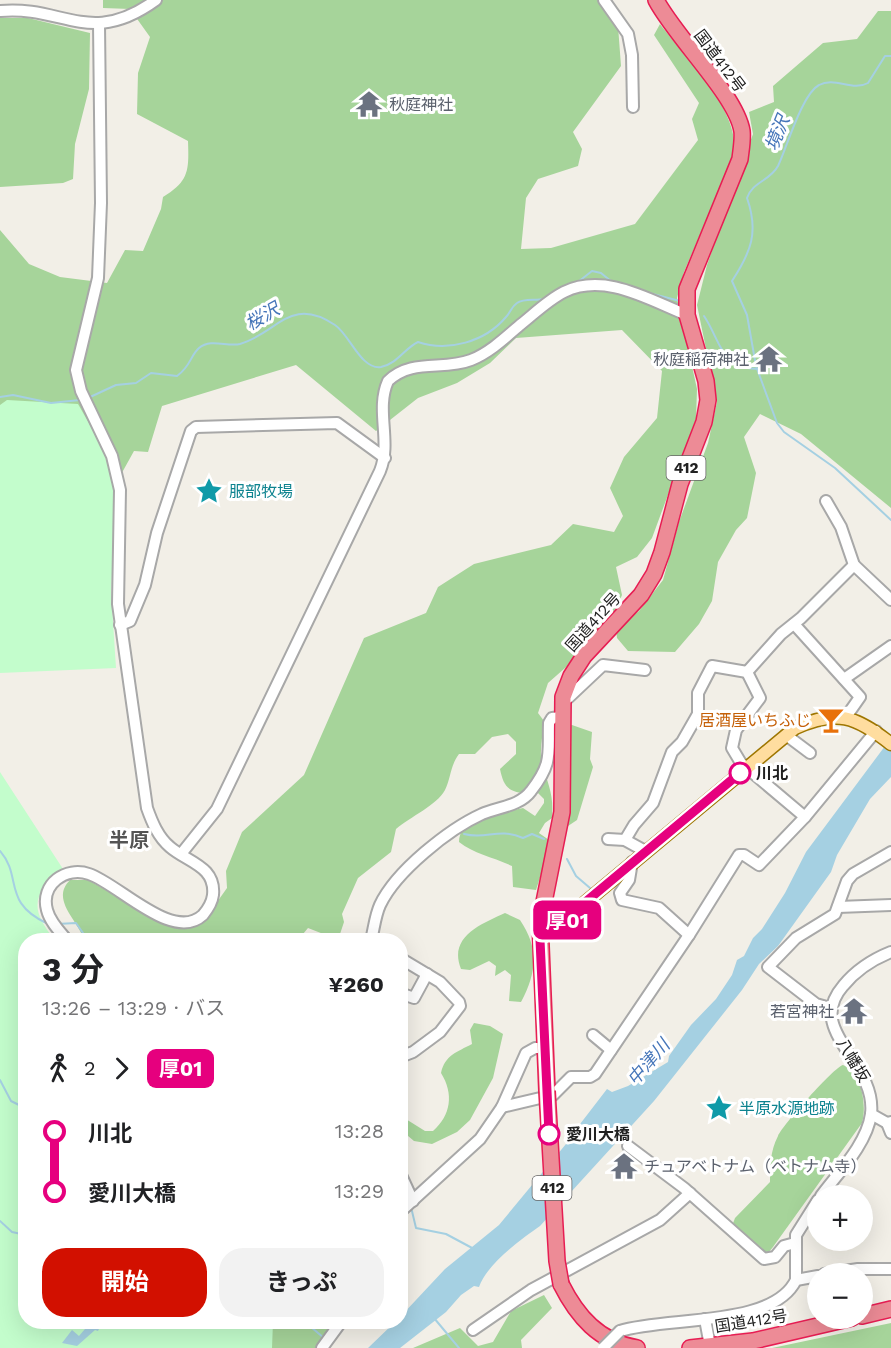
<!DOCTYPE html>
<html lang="ja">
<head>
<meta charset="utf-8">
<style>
	body { margin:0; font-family:"Work Sans","Noto Sans JP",sans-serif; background:#f2f2f2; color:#202124; height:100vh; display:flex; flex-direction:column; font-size:22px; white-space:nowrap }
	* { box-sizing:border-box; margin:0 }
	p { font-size:20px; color:#757577 }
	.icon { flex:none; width:33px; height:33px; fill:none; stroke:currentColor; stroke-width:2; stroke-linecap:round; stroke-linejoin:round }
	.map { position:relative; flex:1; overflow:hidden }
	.side { position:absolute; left:18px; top:933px; width:390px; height:396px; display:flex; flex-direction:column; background:#fff; border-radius:24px; box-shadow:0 6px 24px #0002 }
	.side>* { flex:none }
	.badge { padding:0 12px; border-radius:9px; font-size:21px; line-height:39px }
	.tools { position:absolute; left:807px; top:1185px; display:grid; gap:12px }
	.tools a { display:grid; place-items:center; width:66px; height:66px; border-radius:50%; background:#fff; box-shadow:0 6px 24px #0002; font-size:30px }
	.map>.badge { position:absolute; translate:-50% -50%; box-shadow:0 0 0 3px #fff }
	.legs { display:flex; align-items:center; gap:9px; height:66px; padding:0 24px; font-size:20px }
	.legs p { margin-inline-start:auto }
	.head { display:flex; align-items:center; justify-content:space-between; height:102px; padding:0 24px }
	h1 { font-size:33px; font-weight:700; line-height:45px }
	.cta { display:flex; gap:12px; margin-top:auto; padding:12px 24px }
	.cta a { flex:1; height:69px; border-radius:24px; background:#d21000; color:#fff; font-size:24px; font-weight:700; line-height:69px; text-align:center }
	.cta a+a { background:#f2f2f2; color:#202124 }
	ul { padding:0 24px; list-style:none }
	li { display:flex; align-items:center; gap:21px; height:60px; font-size:22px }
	li i { display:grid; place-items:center; width:9px; height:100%; margin:0 8px; background:currentColor }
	li i::after { content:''; width:15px; height:15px; margin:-8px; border:4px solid; border-radius:50%; background:#fff }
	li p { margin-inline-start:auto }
	li:first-child i { background:linear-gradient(#0000 50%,currentColor 0) }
	li:last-child i { background:linear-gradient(currentColor 50%,#0000 0) }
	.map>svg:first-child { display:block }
	.forest { fill:#a6d49a }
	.park { fill:#c3fdcc }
	.water { fill:#a5d0e2 }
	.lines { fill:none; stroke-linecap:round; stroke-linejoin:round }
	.stream { stroke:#a5d0e2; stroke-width:2 }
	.minor-casing { stroke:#a8a8a8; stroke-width:14 }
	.major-casing { stroke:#9e7600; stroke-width:15 }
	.highway-casing { stroke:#e71d53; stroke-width:18 }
	.minor { stroke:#fff; stroke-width:10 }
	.major { stroke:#ffdd9f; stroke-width:12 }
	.highway { stroke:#ed8b96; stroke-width:15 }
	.minor-bridge-casing { stroke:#a8a8a8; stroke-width:14; stroke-linecap:butt }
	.highway-bridge-casing { stroke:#e71d53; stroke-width:18; stroke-linecap:butt }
	.minor-bridge { stroke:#fff; stroke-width:10 }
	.highway-bridge { stroke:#ed8b96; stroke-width:15 }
	.line-1-casing { stroke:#fff; stroke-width:14 }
	.line-1 { stroke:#e6007e; stroke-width:9 }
	.stop-1-dot { fill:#fff; stroke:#e6007e; stroke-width:3 }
	.labels { text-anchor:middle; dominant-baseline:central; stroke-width:6; stroke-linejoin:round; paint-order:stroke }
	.shield { fill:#fff; stroke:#646464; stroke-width:1.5 }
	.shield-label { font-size:15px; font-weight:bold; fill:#212121 }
	.street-label { font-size:16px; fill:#212121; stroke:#fff }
	.worship-label { font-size:16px; fill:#5b616d; stroke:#fff; text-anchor:start }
	.culture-label { font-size:16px; fill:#0d838f; stroke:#fff; text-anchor:start }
	.food-label { font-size:16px; fill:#c56008; stroke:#fff; text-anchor:end }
	.stop-label { font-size:16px; font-weight:bold; fill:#212121; stroke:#fff; text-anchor:start }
	.water-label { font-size:18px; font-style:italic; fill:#4676b9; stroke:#fff }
	.quarter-label { font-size:20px; font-weight:bold; fill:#545454; stroke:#fff }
</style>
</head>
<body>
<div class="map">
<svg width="891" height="1348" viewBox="0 0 891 1348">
	<rect width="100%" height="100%" fill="#f2efe7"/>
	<!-- forest -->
	<g class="forest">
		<path d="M103,0H597L618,26L621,66L573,132L582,149L578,166L538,179L526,198L521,249L551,248L635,224L698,140L692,119L699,103L654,35L660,24C686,59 741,110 734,155L684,272L677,298L697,389L696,419L652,538L637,557L616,567L622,595L617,607L573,661L548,683L538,713L544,721C543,734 539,751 542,763C548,785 554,794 552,818L545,823L539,833L549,840L550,846L536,890L513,887L512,866C493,857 474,854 459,842C459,815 504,813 523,808L535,816L544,803V799L531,786L524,793C507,792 503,784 500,769L516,754V742L508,734L492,737L475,754H459C450,766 451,778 445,790C437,805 410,817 396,829L391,852L358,878L342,914L344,922L340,934L331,937L308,928L298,940H84C78,920 50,900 70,880H88L157,919L174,926L192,927L205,919L227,888L226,871L242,832L304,775L364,638L426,613L438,587L474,564L551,545L573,524L614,532L623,516L610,488L624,457L657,418L662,371L622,330L516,338L490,363L457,383L418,398L376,431L296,365L162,406L148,452L134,451L109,496L0,669V230L29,264L60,277L107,283L125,250L143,251L161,209L163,197C189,181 189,171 188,141L137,114L138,73L150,37L130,9L103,8Z"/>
		<polygon points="878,11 891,11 891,508 801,434 760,414 744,437 756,473 747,518 736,530 718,562 712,601 699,624 675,652 628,651 617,638 616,629 639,611 663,580 679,522 708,443 717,402 697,305 707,265 753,134 749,112 774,102 773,86 823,43 857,39"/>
		<polygon points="0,18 28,18 90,33 89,89 75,144 73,179 63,183 0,187"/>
		<polygon points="572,725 592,732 590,759 593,767 577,820 568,826 566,726"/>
		<path d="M505,913L520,920C539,948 537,972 521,1002L509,1001L511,975L505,970L495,976L496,966L489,961L470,970L461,969C448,937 481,924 505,913Z"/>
		<path d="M474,1023L490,1026L503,1034L493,1078L470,1120L457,1132L432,1144L414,1141L401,1130V1116L425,1131H433C451,1115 454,1094 441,1073C445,1055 457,1052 472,1044L470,1030Z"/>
		<path d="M843,1065C862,1072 867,1106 862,1123L773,1247L768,1253H763L732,1226L735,1218L770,1182C770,1167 770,1151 778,1136C783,1125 834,1067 843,1065Z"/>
		<polygon points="544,1295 552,1308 521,1340 522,1348 413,1348 460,1328 478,1346 493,1342 511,1311"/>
		<polygon points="234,1322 336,1322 327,1330 315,1348 247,1348"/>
		<polygon points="891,1323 891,1348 772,1348"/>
	</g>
	<!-- park -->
	<g class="park">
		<polygon points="7,400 78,404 109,458 116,502 111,591 116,668 0,673 0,405"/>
		<path d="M0,772L63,869C31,894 30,910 55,940H26V1322H273L272,1348H0Z"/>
	</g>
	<!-- water -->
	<g class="water">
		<path d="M891,738V777L870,799L837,855L831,872L778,946L759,964L742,990L654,1101L540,1226C520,1240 487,1264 479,1287L474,1286L461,1295L446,1312L400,1348H368L395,1322H400L401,1316L445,1269L499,1225L566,1144L574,1139L577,1128L607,1089L612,1092L628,1086L668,1062L669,1056L691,1025L716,999L732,975L737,960L744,956L753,938L762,929L785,893L806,852Z"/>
		<polygon points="91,1322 102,1322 98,1331 95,1330 77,1346 62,1343 72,1330 79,1336"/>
	</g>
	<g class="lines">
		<!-- stream -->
		<g class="stream">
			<path d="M891,56H885L868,83C852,92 835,76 819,85C802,94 787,147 778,166C770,181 752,182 747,198C759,232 751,252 732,281L747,315L756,366L777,423L784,432L835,468L891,520"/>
			<polyline points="578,282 592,271 601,273 612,282"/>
			<polyline points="649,293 680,301"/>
			<path d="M704,316C721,341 720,369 758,369"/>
			<polyline points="0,397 13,395 51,403 80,400"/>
			<path d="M88,398L116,385L136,383L151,373L177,376C191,366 190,356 199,348C211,338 227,347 240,344C278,333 290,295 335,325C350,335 361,370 381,367C397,364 405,348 418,342C448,352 485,342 506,317C511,312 511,307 517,303C524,298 535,301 544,299"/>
			<path d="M464,834C487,840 498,827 523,838L532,834L544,839"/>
			<path d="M0,851C23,877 1,902 48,924"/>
			<polyline points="567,859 576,876 590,888"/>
			<polyline points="57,924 76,923 88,940"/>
			<polyline points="0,1080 11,1101 19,1105 26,1121"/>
			<polyline points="411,1207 416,1228 446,1234 474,1249"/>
			<polyline points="0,1221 12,1232 26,1235"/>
			<polyline points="434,1318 459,1348"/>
			<polyline points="305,1322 324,1338"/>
		</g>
		<defs>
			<g id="minor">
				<polyline points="604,0 628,34 632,55 633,107"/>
				<path d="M0,11C63,5 90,48 156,0"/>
				<polyline points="826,501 841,527 854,565"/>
				<polyline points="794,624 860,697 846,717"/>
				<polyline points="120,625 130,621 145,585 157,533 191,431 196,427 337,423 385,458"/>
				<polyline points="747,672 760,698 736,730 732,748 741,763 805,817 876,731"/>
				<polyline points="844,679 891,646"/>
				<polyline points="563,697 568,698 603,665 645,670"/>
				<polyline points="786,735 810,753"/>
				<polyline points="608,839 625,840 645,851"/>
				<polyline points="625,840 634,825 653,803 672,752 682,742 698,714 698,693 712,666 747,672 781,634 801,618 854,565 891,600"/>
				<path d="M181,854L217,809L380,471C392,441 375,410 388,381C412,358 443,371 471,360C489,353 505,338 520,325C534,314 548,300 564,292C605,272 649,300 687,315"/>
				<polyline points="632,862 629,880 620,893 622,900 659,908 689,935 739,855 744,855 759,865 805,817"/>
				<polyline points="838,907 891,905"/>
				<path d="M67,940C60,932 50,922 47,910C40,884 66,866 89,874C119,884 173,943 203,915C208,909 212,903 213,895C216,866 187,862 170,847C158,837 152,822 147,808L118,604L120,490L112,456L81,391L76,370L98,278L101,203L99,24"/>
				<path d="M371,940C374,929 375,916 380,905C396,871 449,829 482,814C499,807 520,806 531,791C553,763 548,754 549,723L552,718L561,717"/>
				<polyline points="400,958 440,982 459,1002 460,1006 440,1032 413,1052 400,1057"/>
				<polyline points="400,993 414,998 427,974"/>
				<polyline points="830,1008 816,1004 768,967 796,938 835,914 847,881 853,874 891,852"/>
				<polyline points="593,1035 611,1050"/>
				<polyline points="502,1107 553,1095 571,1077 590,1077 595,1074 689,935"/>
				<polyline points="871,1114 887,1123"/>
				<polyline points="891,1122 887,1123 891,1133"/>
				<polyline points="628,1146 684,1188 764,1259 775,1257 784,1246 795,1243"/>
				<polyline points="400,1173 413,1201"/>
				<path d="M821,1196C838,1173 867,1144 871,1114C877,1062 804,1031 843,986C856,970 871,960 891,952"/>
				<polyline points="400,1212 480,1139 502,1107 526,1053 535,1048 545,1048"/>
				<polyline points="824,1274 858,1269 891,1269"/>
				<polyline points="796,1280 818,1276"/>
				<polyline points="705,1319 710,1346"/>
				<polyline points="473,1330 531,1290 660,1220 690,1193"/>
				<path d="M620,1331C666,1316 773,1328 796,1280V1235L818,1200"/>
				<polyline points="322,1348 341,1322"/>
			</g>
			<path id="major" d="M540,940L795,728C836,709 856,716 891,744"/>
			<g id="highway">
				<path d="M547,1091L540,922L562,812L563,697L571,676L584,656L641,595L654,574L662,552L680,484L704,422L708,400L706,381L687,315V289L740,159C741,150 743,140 742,131C736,95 676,38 656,0"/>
				<path d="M561,1284C577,1316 599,1342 637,1348"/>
				<polyline points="862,1316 891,1309"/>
				<polyline points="690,1348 753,1341 852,1318"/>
			</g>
		</defs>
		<!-- minor casing -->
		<use href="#minor" class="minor-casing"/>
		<!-- major casing -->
		<use href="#major" class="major-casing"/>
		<!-- highway casing -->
		<use href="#highway" class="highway-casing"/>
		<!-- minor -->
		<use href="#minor" class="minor"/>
		<!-- major -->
		<use href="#major" class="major"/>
		<!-- highway -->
		<use href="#highway" class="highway"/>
		<defs>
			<polyline id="minor-bridge" points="603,1348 620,1331"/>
			<polyline id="highway-bridge" points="547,1091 557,1261 561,1284"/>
		</defs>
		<!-- minor-bridge casing -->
		<use href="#minor-bridge" class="minor-bridge-casing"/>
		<!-- highway-bridge casing -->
		<use href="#highway-bridge" class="highway-bridge-casing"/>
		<!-- minor-bridge -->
		<use href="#minor-bridge" class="minor-bridge"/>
		<!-- highway-bridge -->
		<use href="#highway-bridge" class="highway-bridge"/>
	</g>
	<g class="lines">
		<defs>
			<polyline id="line-1" points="549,1134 540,940 740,773"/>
		</defs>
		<!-- line-1 casing -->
		<use href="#line-1" class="line-1-casing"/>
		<!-- line-1 -->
		<use href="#line-1" class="line-1"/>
	</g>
	<!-- icons -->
	<defs>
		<symbol id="temple-bare" viewBox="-9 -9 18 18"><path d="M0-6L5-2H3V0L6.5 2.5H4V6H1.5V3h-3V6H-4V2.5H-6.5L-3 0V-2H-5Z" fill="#6b7280" stroke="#fff" stroke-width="2.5" paint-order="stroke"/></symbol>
		<symbol id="sight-bare" viewBox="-9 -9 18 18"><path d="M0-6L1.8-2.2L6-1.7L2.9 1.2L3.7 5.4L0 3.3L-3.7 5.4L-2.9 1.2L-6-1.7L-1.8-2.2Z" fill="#0f9aa8" stroke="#fff" stroke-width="2.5" paint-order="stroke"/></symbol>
		<symbol id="bar-bare" viewBox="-9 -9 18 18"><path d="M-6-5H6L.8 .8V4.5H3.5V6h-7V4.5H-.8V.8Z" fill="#e8710a" stroke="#fff" stroke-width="2.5" paint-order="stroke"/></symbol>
	</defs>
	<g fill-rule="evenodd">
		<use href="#temple-bare" x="350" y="85" width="38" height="38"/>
		<use href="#temple-bare" x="750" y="340" width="38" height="38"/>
		<use href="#sight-bare" x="190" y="472" width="38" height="38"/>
		<use href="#bar-bare" x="812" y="701" width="38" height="38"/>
		<use href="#temple-bare" x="835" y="992" width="38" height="38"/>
		<use href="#sight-bare" x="700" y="1089" width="38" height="38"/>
		<use href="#temple-bare" x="605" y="1147" width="38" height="38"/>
	</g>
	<!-- markers -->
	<g class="stop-1-dot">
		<circle cx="740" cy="773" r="10"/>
		<circle cx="549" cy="1134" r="10"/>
	</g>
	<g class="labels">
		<!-- shield labels -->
		<g class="shield">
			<rect x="666.5" y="456" width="39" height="24" rx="4.5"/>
			<rect x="532.5" y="1176" width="39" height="24" rx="4.5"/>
		</g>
		<g class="shield-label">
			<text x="686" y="468">412</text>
			<text x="552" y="1188">412</text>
		</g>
		<!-- street labels -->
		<g class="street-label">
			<text transform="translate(720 61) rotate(53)">国道412号</text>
			<text transform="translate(593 622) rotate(-48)">国道412号</text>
			<text transform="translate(853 1060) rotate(59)">八幡坂</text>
			<text transform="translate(751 1321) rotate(-9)">国道412号</text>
		</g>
		<!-- worship labels -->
		<g class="worship-label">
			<text x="389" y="104">秋庭神社</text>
			<text x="749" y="359" text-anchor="end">秋庭稲荷神社</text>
			<text x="834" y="1011" text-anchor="end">若宮神社</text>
			<text x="644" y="1166">チュアベトナム（ベトナム寺）</text>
		</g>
		<!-- culture labels -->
		<g class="culture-label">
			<text x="229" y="491">服部牧場</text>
			<text x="739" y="1108">半原水源地跡</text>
		</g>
		<!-- food labels -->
		<g class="food-label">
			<text x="811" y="720">居酒屋いちふじ</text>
		</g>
		<!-- stop labels -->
		<g class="stop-label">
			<text x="756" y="773">川北</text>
			<text x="566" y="1134">愛川大橋</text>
		</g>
		<!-- water labels -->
		<g class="water-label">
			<text transform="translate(777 133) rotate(-68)">境沢</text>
			<text transform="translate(262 316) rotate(-30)">桜沢</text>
			<text transform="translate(648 1062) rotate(-49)">中津川</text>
		</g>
		<!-- quarter labels -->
		<g class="quarter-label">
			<text x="129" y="840">半原</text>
		</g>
	</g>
</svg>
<div class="tools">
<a>+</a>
<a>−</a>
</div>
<b class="badge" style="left:567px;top:920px;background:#e6007e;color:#fff">厚01</b>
<section class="side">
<div class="head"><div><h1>3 分</h1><p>13:26 – 13:29 · バス</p></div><b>¥260</b></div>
<div class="legs"><svg class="icon" aria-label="walk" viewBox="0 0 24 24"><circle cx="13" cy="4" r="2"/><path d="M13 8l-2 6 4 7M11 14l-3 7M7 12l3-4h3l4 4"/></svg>2<svg class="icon" aria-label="forward" viewBox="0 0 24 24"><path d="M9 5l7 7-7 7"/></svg><b class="badge" style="background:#e6007e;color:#fff">厚01</b></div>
<ul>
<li><i style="color:#e6007e"></i><b>川北</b><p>13:28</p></li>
<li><i style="color:#e6007e"></i><b>愛川大橋</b><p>13:29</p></li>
</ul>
<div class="cta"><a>開始</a><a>きっぷ</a></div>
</section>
</div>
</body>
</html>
